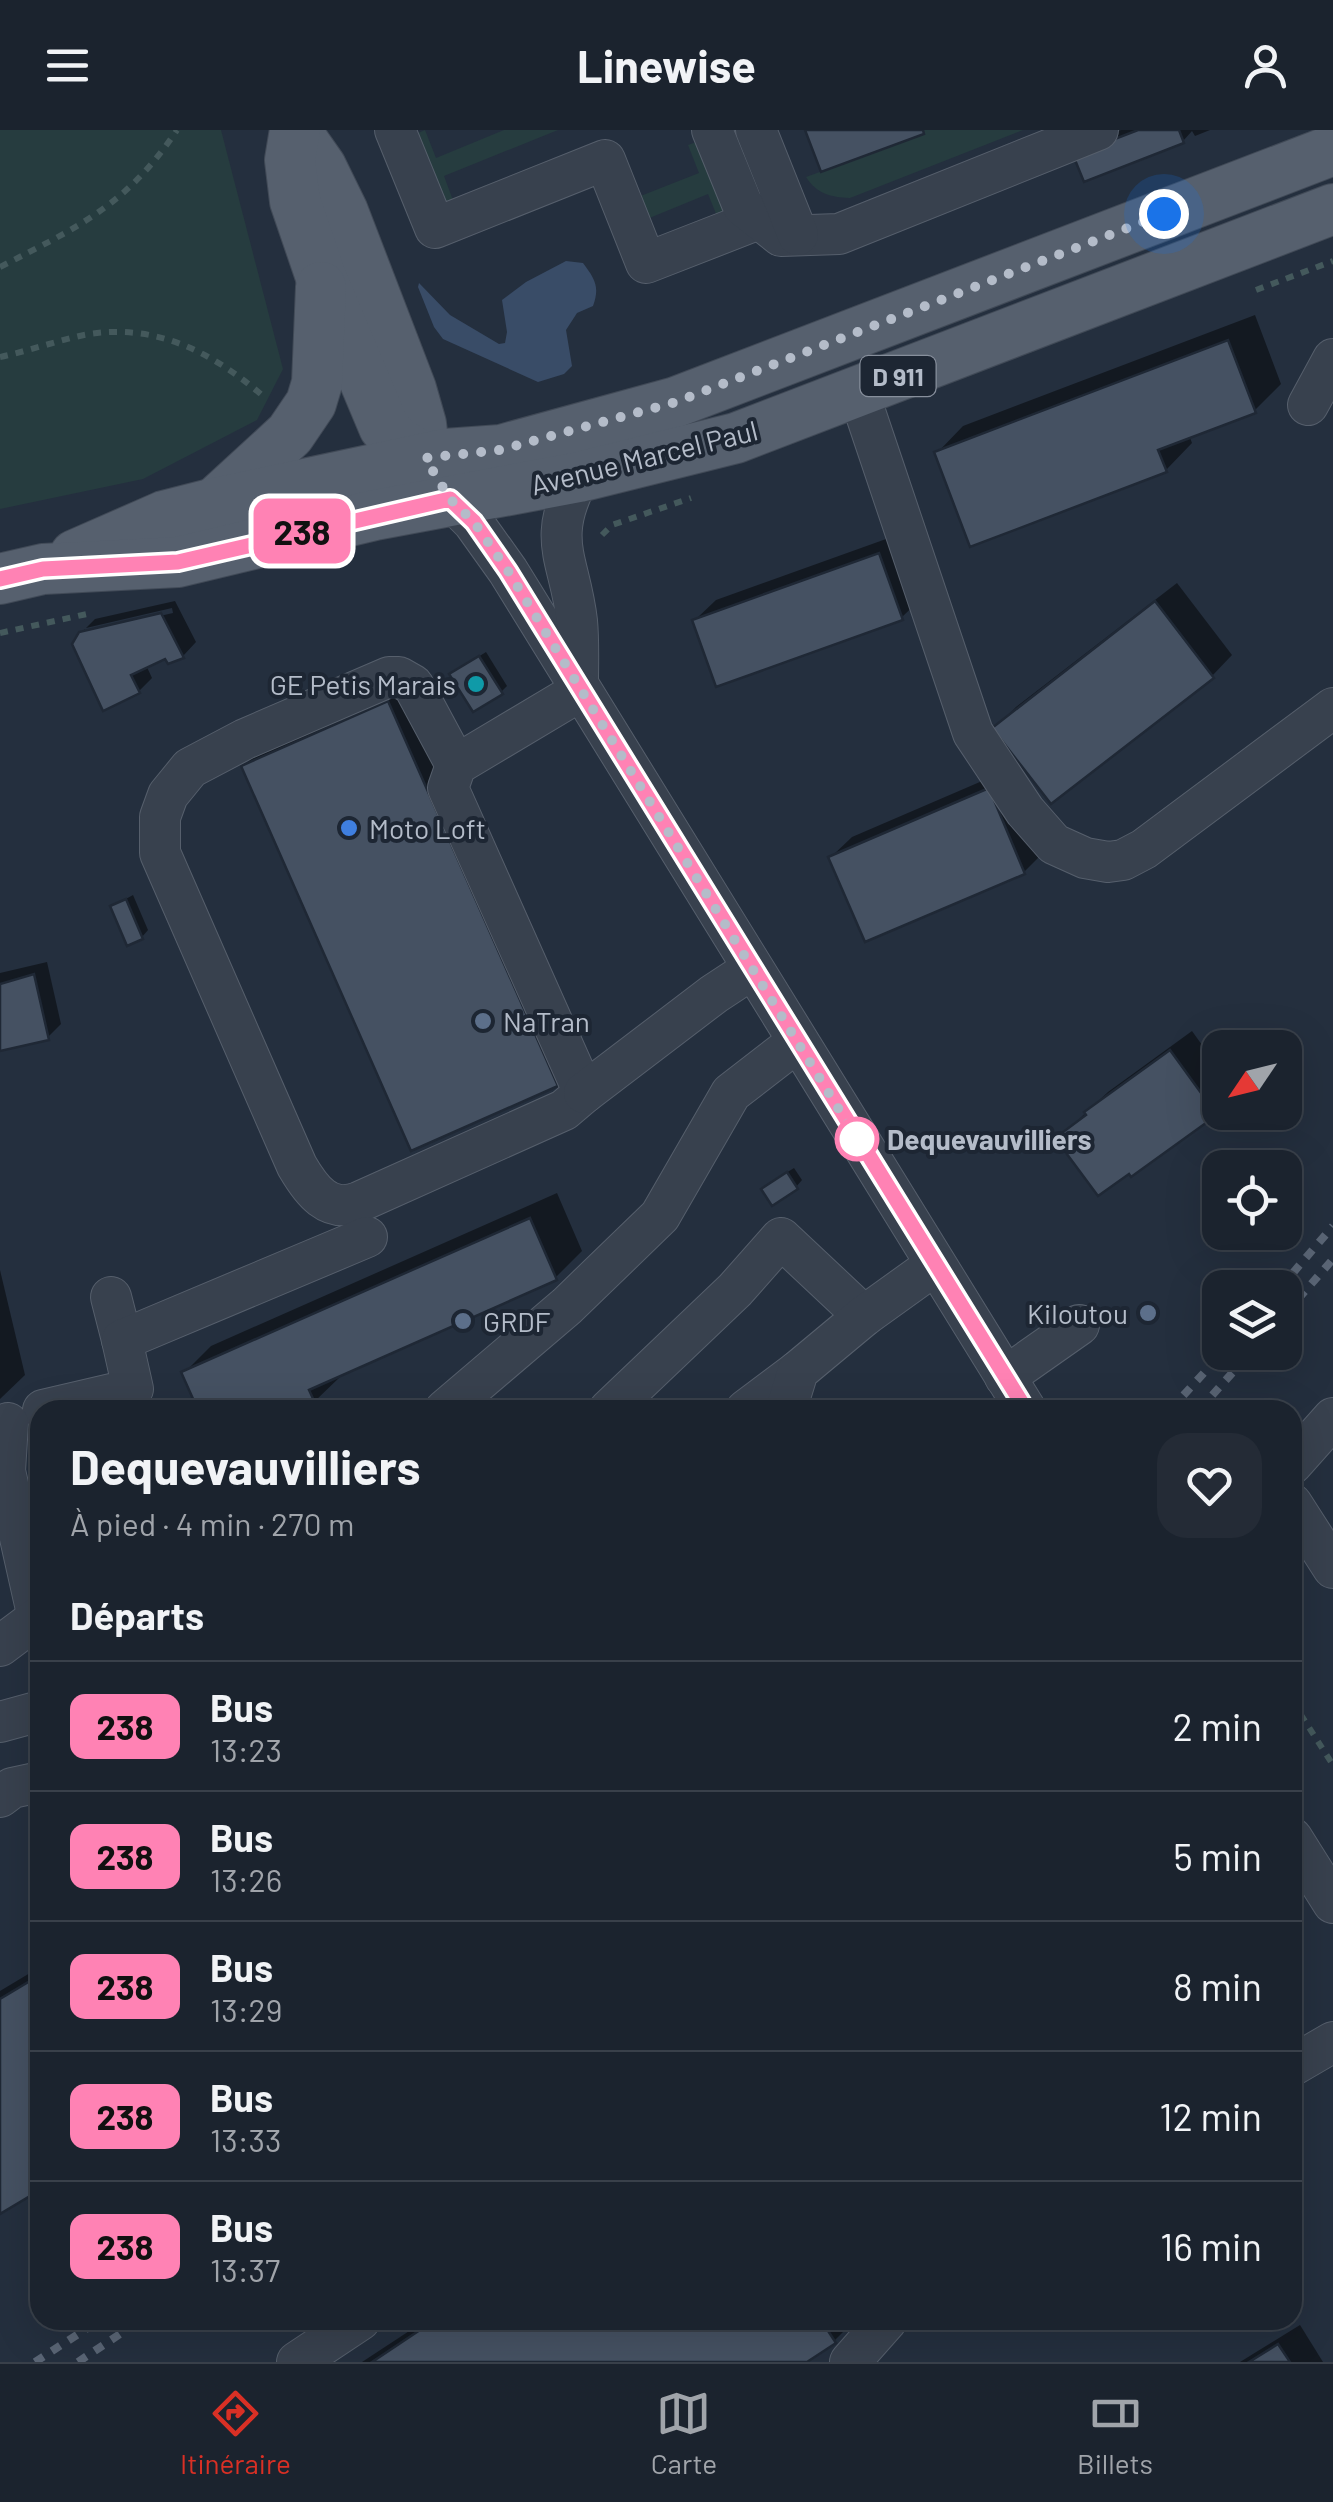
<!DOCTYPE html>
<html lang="fr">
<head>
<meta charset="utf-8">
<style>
	body { margin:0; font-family:Barlow,sans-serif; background:#242b36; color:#f1f3f6; height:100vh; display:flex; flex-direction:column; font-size:38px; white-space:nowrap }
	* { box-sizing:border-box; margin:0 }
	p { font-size:32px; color:#a0a4aa }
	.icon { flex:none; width:55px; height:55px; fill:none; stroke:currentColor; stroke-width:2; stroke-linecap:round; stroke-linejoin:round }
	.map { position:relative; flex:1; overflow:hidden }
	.drawer { position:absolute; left:30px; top:1270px; width:1272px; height:930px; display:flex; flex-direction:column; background:#1b232e; border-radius:30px; box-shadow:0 10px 40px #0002,0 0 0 2px #39404a }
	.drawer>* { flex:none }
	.badge { padding:0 20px; border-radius:15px; font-size:35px; line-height:65px }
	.needle { width:65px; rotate:235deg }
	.controls { position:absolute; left:1202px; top:900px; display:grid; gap:20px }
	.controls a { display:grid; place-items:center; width:100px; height:100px; border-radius:20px; background:#1b232e; box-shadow:0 10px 40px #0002,0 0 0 2px #39404a; font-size:50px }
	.you { position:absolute; width:50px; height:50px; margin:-25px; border:8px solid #fff; border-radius:50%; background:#1a73e8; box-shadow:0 0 0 15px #1a73e833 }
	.map>.badge { position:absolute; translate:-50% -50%; box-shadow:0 0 0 5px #fff }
	h2 { padding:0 40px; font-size:38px; line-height:90px }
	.round { display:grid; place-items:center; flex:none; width:105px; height:105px; border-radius:30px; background:#242b36 }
	.head { display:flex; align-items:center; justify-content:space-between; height:170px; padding:0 40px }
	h1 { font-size:48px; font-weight:700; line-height:75px }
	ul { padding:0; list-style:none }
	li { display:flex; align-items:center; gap:30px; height:130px; padding:0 40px; border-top:2px solid #39404a }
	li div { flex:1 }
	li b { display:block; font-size:38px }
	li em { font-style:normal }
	li .badge { min-width:110px; font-weight:700; text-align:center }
	header { display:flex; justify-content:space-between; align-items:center; height:130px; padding:0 40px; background:#1b232e; font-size:45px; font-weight:700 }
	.tabs { display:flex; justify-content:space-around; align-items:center; height:140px; border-top:2px solid #39404a; background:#1b232e; font-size:28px; color:#a0a4aa }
	.tabs a { display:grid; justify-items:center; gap:5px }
	.tabs .current { color:#d93025 }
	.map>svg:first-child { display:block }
	.green { fill:#263c3f }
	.water { fill:#394c67 }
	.shadow { fill:#0007 }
	.building { fill:#455162; stroke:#1f2835; stroke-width:2.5 }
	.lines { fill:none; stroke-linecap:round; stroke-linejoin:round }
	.minor-casing { stroke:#565f6c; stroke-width:42 }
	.major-casing { stroke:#414a57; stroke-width:52 }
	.path { stroke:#44595c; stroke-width:6; stroke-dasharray:8 8; stroke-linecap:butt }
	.minor { stroke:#38414e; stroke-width:40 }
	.major { stroke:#56606e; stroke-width:50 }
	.rail { stroke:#5a6575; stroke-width:8; stroke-dasharray:10 10; stroke-linecap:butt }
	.line-casing { stroke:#fff; stroke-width:22 }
	.line { stroke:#ff82b4; stroke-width:15 }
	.walk { stroke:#b4bcc9; stroke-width:10; stroke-dasharray:0 18 }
	.culture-dot { fill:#0f9aa8; stroke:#1d2633; stroke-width:4 }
	.shop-dot { fill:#3f7fe0; stroke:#1d2633; stroke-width:4 }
	.service-dot { fill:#5c6f8a; stroke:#1d2633; stroke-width:4 }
	.stop-dot { fill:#fff; stroke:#ff82b4; stroke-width:5 }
	.labels { text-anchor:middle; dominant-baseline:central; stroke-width:8; stroke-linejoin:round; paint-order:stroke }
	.shield { fill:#1d2633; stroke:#878f9c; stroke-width:2.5 }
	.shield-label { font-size:25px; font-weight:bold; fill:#b4bcc9 }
	.street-label { font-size:28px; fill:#b4bcc9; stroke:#1d2633 }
	.poi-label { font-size:28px; fill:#b4bcc9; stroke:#1d2633; text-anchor:start }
	.stop-label { font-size:28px; font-weight:bold; fill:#b4bcc9; stroke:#1d2633; text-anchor:start }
</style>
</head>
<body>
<header><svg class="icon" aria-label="menu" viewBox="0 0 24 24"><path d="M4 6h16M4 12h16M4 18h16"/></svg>Linewise<svg class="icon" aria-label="person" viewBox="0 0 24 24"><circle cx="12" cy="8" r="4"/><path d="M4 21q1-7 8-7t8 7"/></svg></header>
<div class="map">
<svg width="1333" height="2232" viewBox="0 0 1333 2232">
	<rect width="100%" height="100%" fill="#242f3e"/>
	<!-- green -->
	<g class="green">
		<polygon points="0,0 221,0 283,239 257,290 143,349 0,379"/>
		<polygon points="425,0 436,28 504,0 558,0 444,46 454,73 437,79 409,7"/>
		<path d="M923,0H1023L850,68C830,67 817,64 806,47L924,4Z"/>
		<polygon points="702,10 732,86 719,91 708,64 647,89 638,67 699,43 688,15"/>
	</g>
	<!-- water -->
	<path class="water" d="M566,131L583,133C595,149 600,157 593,176L577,183L566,200L572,236L564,244L538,252L443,209L434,197L418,157L419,153L450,185L499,214L505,213L507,202L502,170L526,152Z"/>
	<!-- shadow -->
	<g class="shadow">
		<polygon points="1121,0 1210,0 1195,6 1192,1 1183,11 1089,12"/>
		<polygon points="1255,185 1281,254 1255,280 1189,305 1192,313 1166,340 937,323 963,296"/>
		<polygon points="900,404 923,467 902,487 695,490 716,470"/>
		<polygon points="1177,453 1232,525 1212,546 996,598 1016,577"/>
		<polygon points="175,471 196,512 183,526 166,526 146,535 152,548 139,561 81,504 85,499 85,503 173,483 172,478 86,498 95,489"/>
		<polygon points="486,522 507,556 501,562 459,539"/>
		<polygon points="402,559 570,940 556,954 244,636 258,622"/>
		<polygon points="1010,639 1045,721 1024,742 831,727 852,707"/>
		<polygon points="133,765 148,800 142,807 113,776"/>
		<polygon points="47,832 61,894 48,907 0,918 0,843"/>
		<polygon points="1192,901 1220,940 1220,979 1216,983 1059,1008 1108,962"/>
		<polygon points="794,1038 802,1050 796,1057 770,1053"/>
		<polygon points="557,1063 582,1121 555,1148 341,1246 314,1272 297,1280 200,1280 184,1243 211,1216"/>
		<polygon points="0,1140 25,1245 0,1269"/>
		<polygon points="40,1837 40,2057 0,2081 0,1861"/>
		<polygon points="426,2190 855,2190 834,2211 802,2232 362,2232"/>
		<polygon points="1300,2195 1323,2232 1240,2232"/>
	</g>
	<!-- building -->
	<g class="building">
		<polygon points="805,0 923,0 924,4 821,42"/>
		<polygon points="1138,0 1179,0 1184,13 1084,52 1073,25"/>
		<polygon points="1228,210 1256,283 1158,320 1167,342 970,417 934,322"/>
		<polygon points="879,423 903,490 716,557 692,490"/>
		<polygon points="1155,471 1214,548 1051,674 992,598"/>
		<polygon points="161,483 184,528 168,534 165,529 131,545 140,563 103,581 72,514 79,502"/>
		<polygon points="479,526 503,564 473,582 449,544"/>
		<polygon points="388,571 558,956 411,1021 241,636"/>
		<polygon points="989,658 1025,744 865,812 828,727"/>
		<polygon points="126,769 143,809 127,816 110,776"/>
		<polygon points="34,844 49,910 0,921 0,854"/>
		<polygon points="1170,920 1217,985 1131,1047 1129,1044 1098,1066 1055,1008 1086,985 1084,982"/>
		<polygon points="787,1042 798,1059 772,1076 761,1059"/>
		<polygon points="530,1088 557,1150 309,1260 316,1275 303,1280 198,1280 181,1242"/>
		<polygon points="40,1845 40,2060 0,2084 0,1869"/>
		<polygon points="435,2190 821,2190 836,2213 807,2232 372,2232"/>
		<polygon points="1278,2214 1290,2232 1249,2232"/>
	</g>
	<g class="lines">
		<defs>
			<g id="minor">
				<polyline points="395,0 435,98 605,30 646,133 759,89"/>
				<polyline points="712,0 743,76 781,106 839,104 1098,0"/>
				<polyline points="756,0 798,105"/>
				<polyline points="858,261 973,603 1025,681 1054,714 1085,728 1108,732 1123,730 1144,719 1333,578"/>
				<polyline points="1308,275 1333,229"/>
				<polyline points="450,369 473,392 508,441 1026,1280"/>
				<path d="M578,554C578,534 579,512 577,491C570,429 545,411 579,347"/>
				<path d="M456,635L413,555L399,547H389L245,609L190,638L168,665L160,687V723L297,1036C311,1060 328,1084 359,1072L564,980L584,963L448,658L456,635L580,561"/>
				<polyline points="584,963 714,864 752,839"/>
				<polyline points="111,1167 122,1210"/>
				<polyline points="1005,1247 1079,1195"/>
				<polyline points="43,1280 133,1259 122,1210 367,1107"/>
				<polyline points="445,1280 567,1176 660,1086 731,963 797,912"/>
				<polyline points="609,1280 735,1160 781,1108 864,1186"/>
				<polyline points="746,1280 798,1241"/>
				<polyline points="786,1280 798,1241 864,1186 935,1135"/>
				<polyline points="8,1293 5,1341 38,1488"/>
				<polyline points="1292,1334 1333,1288"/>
				<polyline points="1292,1374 1333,1438"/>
				<polyline points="0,1516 40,1486"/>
				<polyline points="0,1592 40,1581"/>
				<polyline points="0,1667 12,1658 40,1652"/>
				<polyline points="1292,1708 1333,1773"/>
				<polyline points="1292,1936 1333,1912"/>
				<polyline points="297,2232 360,2190"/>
				<polyline points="850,2232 887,2190"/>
			</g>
			<g id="major">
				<polyline points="295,0 321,37 343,82 411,259 421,294 425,328 443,358"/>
				<polyline points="295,0 290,30 295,71 321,147 384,297 397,312 425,328"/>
				<polyline points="216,372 290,304 311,273 317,253 321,157"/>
				<polyline points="75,425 164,386 215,373 445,324 501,320 676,272 1333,20"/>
				<polyline points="0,449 43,439 178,432 375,385 579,347 736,308 1333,79"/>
			</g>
		</defs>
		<!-- minor casing -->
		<use href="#minor" class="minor-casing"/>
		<!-- major casing -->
		<use href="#major" class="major-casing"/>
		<!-- path -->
		<g class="path">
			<path d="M0,137C78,97 126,76 177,0"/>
			<polyline points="1256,160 1333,131"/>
			<path d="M0,227C28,221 56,211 84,205C153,192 211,221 263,266"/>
			<polyline points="602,405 612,395 691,368"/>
			<polyline points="0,503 87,484"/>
			<polyline points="1292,1571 1333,1635"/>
		</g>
		<!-- minor -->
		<use href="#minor" class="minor"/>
		<!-- major -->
		<use href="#major" class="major"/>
		<!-- rail -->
		<g class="rail">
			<polyline points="1280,1158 1333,1096"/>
			<polyline points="1285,1184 1333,1129"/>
			<polyline points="1170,1280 1223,1222"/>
			<polyline points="1199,1280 1251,1222"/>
			<polyline points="35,2232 100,2190"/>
			<polyline points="78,2232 141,2190"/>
		</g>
	</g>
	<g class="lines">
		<defs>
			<polyline id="line" points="0,449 43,439 178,432 450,369 474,392 508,441 1026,1280"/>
		</defs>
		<!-- line casing -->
		<use href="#line" class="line-casing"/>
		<!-- line -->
		<use href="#line" class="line"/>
		<!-- walk -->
		<polyline class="walk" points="857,1009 508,441 474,392 450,369 425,328 500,320 676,272 1164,84"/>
	</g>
	<!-- markers -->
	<circle class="culture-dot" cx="476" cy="554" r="10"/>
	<circle class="shop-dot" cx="349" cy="698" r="10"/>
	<g class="service-dot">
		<circle cx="483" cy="891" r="10"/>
		<circle cx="1148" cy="1183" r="10"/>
		<circle cx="463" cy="1191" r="10"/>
	</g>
	<circle class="stop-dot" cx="857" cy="1009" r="20"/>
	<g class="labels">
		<!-- shield labels -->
		<rect class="shield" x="860.5" y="226" width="75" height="40" rx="8"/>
		<g class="shield-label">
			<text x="898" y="246">D 911</text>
		</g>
		<!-- street labels -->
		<g class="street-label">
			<text transform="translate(644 327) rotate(-14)">Avenue Marcel Paul</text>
		</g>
		<!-- poi labels -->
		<g class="poi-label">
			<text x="456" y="554" text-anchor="end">GE Petis Marais</text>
			<text x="369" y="698">Moto Loft</text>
			<text x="503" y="891">NaTran</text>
			<text x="1128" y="1183" text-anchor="end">Kiloutou</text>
			<text x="483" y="1191">GRDF</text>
		</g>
		<!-- stop labels -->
		<g class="stop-label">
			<text x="887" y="1009">Dequevauvilliers</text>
		</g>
	</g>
</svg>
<div class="controls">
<a><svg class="needle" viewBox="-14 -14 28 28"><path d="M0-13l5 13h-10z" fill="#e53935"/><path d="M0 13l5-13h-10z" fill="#a0a4aa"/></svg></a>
<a><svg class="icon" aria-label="locate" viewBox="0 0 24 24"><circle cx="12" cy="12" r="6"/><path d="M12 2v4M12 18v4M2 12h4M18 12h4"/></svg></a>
<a><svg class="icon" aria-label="layers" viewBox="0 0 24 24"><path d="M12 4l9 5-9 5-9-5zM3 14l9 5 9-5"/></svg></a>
</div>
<div class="you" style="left:1164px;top:84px"></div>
<b class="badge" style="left:302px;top:401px;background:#ff82b4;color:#111">238</b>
<section class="drawer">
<div class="head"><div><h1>Dequevauvilliers</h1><p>À pied · 4 min · 270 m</p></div><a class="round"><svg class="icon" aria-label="heart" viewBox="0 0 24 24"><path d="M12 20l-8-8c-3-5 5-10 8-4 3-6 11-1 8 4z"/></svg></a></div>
<h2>Départs</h2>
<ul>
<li><span class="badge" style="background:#ff82b4;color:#111">238</span><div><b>Bus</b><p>13:23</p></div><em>2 min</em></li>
<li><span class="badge" style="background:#ff82b4;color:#111">238</span><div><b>Bus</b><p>13:26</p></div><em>5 min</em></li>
<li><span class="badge" style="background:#ff82b4;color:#111">238</span><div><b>Bus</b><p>13:29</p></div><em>8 min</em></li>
<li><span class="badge" style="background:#ff82b4;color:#111">238</span><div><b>Bus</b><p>13:33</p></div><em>12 min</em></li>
<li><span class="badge" style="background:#ff82b4;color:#111">238</span><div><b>Bus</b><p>13:37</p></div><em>16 min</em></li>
</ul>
</section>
</div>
<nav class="tabs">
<a class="current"><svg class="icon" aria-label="directions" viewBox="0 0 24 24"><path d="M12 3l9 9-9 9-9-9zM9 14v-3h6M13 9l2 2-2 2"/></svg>Itinéraire</a>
<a><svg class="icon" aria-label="map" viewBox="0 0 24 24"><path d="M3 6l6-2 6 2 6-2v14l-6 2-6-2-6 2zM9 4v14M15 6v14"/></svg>Carte</a>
<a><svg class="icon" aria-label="tickets" viewBox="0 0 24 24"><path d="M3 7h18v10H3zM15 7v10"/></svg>Billets</a>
</nav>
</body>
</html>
